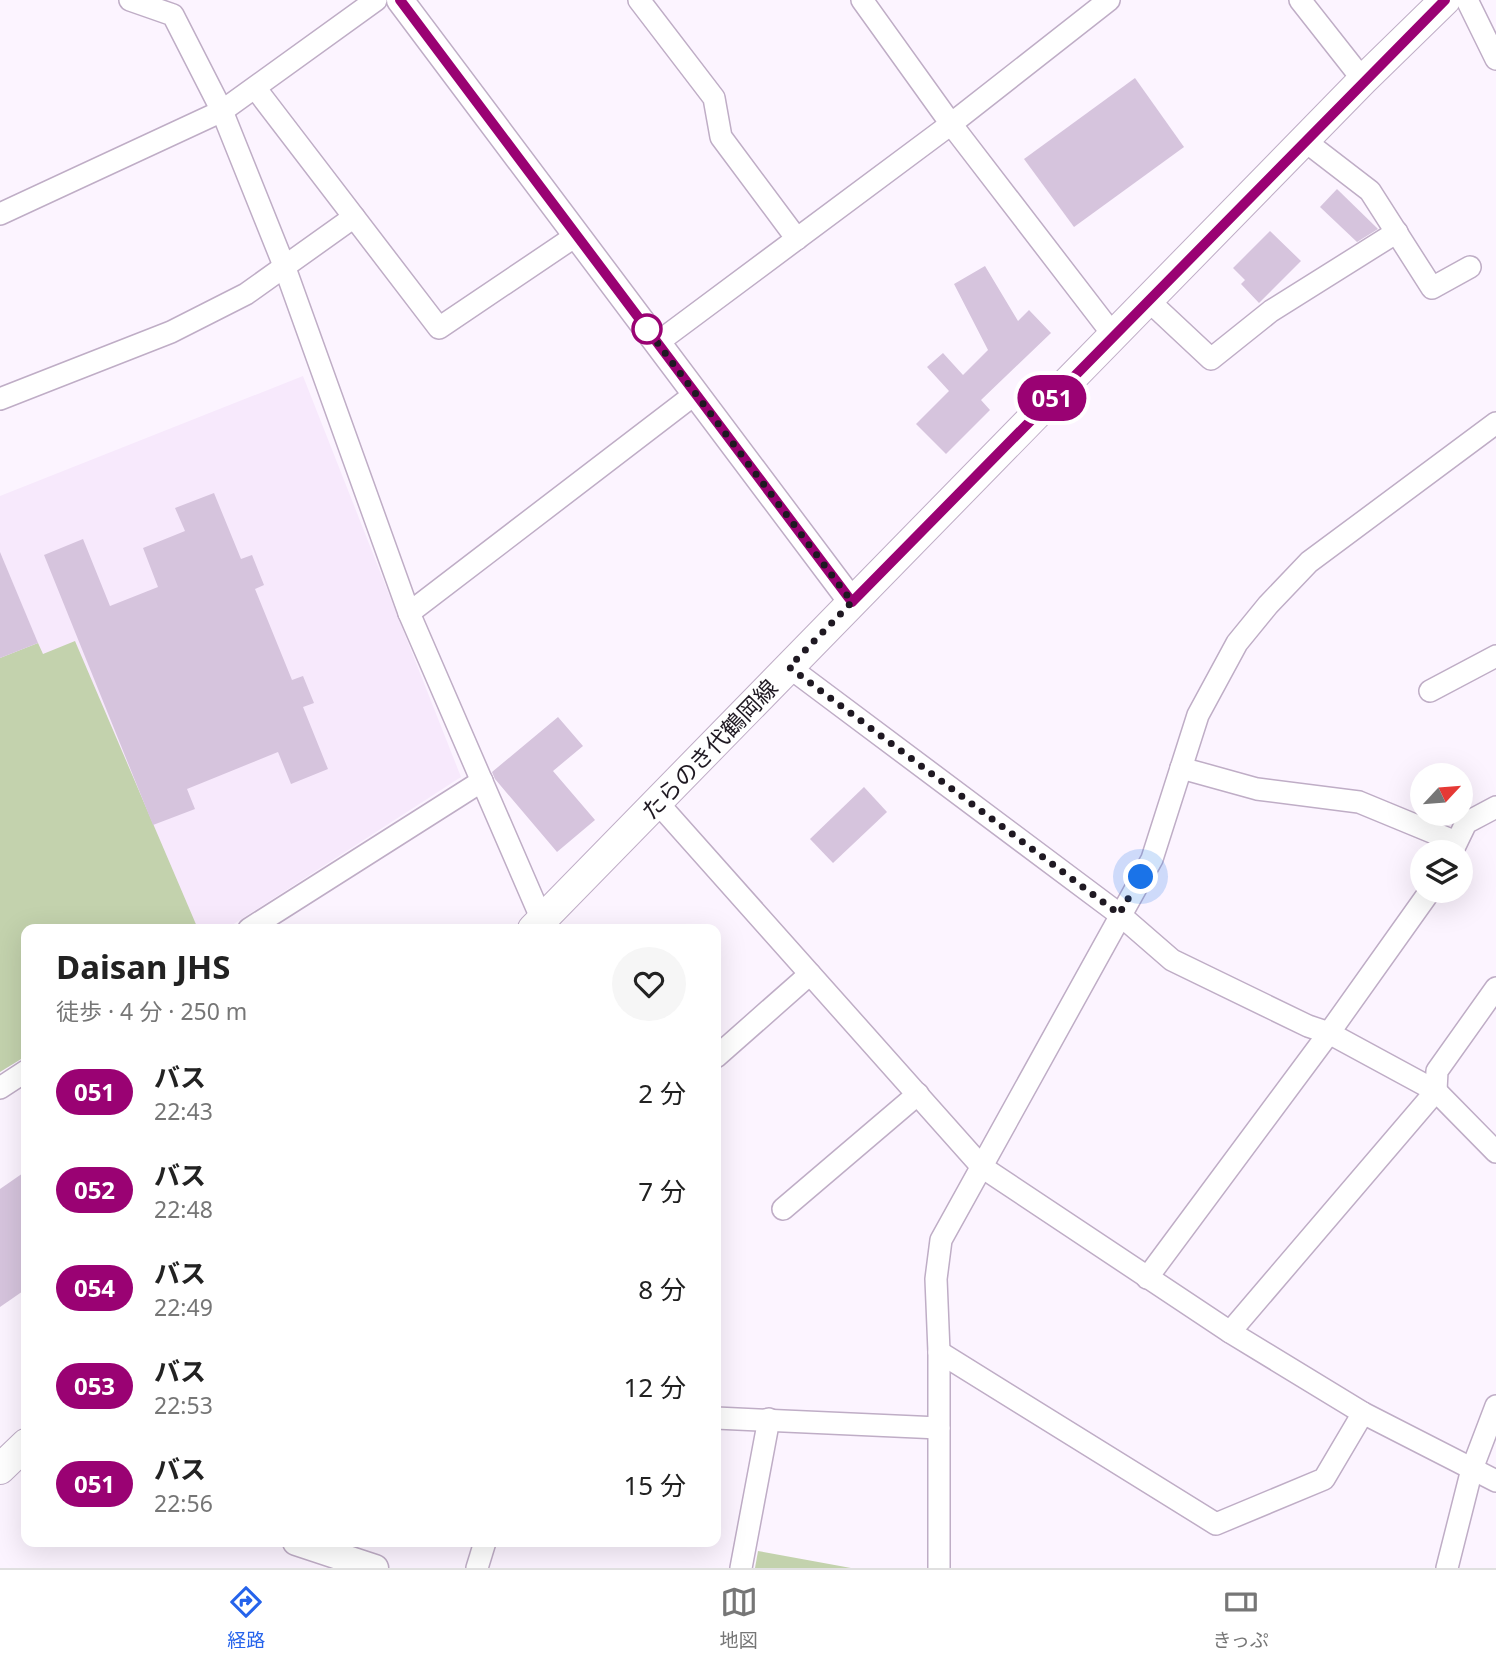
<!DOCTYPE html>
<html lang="ja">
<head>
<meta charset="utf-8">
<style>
	body { margin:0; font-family:"Noto Sans","Noto Sans JP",sans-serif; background:#f6f6f6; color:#222; height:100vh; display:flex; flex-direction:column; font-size:26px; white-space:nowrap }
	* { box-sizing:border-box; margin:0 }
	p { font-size:23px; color:#767676 }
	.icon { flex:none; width:38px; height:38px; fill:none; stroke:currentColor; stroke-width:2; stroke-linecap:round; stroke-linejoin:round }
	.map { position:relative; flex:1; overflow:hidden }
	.side { position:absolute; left:21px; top:924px; width:700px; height:623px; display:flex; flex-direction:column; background:#fff; border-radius:14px; box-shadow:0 7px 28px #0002 }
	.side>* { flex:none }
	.badge { padding:0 14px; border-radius:23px; font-size:24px; line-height:46px }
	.needle { width:46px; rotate:64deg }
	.fabs { position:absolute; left:1410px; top:763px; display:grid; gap:14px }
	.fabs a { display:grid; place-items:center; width:63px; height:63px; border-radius:50%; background:#fff; box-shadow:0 7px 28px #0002; font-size:35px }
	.you { position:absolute; width:35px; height:35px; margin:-18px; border:5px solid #fff; border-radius:50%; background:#1a73e8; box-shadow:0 0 0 10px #1a73e833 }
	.map>.badge { position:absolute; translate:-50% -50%; box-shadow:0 0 0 4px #fff }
	.round { display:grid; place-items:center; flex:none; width:74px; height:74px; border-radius:37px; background:#f6f6f6 }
	.summary { display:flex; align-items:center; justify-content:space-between; height:119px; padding:0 35px }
	h1 { font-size:33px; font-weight:700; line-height:52px }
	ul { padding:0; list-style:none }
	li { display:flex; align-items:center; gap:21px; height:98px; padding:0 35px }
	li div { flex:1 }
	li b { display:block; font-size:26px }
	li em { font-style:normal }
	li .badge { min-width:77px; font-weight:700; text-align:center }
	.tab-bar { display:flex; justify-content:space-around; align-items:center; height:98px; border-top:2px solid #e0e0e0; background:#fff; font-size:19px; color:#767676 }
	.tab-bar a { display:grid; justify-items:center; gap:4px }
	.tab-bar .active { color:#2563eb }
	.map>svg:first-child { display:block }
	.built { fill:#f7e9fc }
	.green { fill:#c3d2ad }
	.building { fill:#d6c4dd }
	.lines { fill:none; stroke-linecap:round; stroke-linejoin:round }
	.minor-casing { stroke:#bfadc6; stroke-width:24 }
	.tertiary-casing { stroke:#bfadc6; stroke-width:29 }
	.secondary-casing { stroke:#bfadc6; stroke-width:32 }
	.minor { stroke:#fff; stroke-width:21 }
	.tertiary { stroke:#fff; stroke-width:26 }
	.secondary { stroke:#fff; stroke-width:30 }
	.line-casing { stroke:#fff; stroke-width:16 }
	.line { stroke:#9a0273; stroke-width:10 }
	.walk { stroke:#1f1922; stroke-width:7; stroke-dasharray:0 12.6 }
	.stop-dot { fill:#fff; stroke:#9a0273; stroke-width:3.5 }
	.labels { text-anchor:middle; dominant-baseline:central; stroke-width:6; stroke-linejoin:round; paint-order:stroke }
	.street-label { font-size:23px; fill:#1f1922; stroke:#fff }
</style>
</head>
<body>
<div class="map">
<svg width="1496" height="1568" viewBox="0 0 1496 1568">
	<rect width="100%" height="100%" fill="#fcf4ff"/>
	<!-- built -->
	<polygon class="built" points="303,376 461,777 226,929 26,929 26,1056 0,1072 0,496"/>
	<!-- green -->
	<g class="green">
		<polygon points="75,641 198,929 26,929 26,1056 0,1072 0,658 38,643 43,654"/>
		<polygon points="758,1551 851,1568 755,1568"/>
	</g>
	<!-- building -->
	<g class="building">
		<polygon points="1135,78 1184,147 1074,227 1024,159"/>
		<polygon points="1337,189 1378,229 1357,242 1320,207"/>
		<polygon points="1270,231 1301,261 1259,303 1241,284 1245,280 1233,268"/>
		<polygon points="985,266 1018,321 1029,310 1051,333 981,400 990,410 946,454 916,424 949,391 927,367 943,353 963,375 988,350 954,284"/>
		<polygon points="214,493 241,559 252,555 264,585 255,589 292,680 303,676 314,703 303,707 328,769 291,784 278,752 187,789 195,809 153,825 44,555 83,539 110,606 158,587 143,548 185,531 175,508"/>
		<polygon points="0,552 38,643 0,658"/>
		<polygon points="558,717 583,746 553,771 595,820 557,852 495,779 492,772"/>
		<polygon points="864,787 887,812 833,863 810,839"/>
		<polygon points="26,1171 26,1289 0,1307 0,1189"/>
	</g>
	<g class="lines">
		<defs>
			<g id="minor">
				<polyline points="130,0 173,15 222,111 285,268 409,613 542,920"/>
				<polyline points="639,0 714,98 721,137 797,239"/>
				<polyline points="862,0 951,124 1114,336"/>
				<polyline points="1300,0 1363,80"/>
				<polyline points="1467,0 1496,59"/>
				<polyline points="256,89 439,328 577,235"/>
				<polyline points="1305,141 1370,191 1432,288 1470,267"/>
				<polyline points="0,214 222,111 376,0"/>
				<polyline points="1149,301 1211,359 1271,311 1397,232"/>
				<polyline points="657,343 951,124 1109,0"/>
				<polyline points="0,399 171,332 246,294 354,217"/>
				<polyline points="409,613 695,394"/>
				<polyline points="789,667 1119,914 1172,960 1308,1026 1329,1033 1436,1091 1496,1152"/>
				<polyline points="1430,691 1496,656"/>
				<polyline points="1181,768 1257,789 1359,802 1456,842"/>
				<polyline points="657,802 982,1167 1230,1332 1363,1413 1496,1481"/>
				<polyline points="1452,852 1466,823 1496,807"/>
				<polyline points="249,929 482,781"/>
				<polyline points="716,1057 810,974"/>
				<polyline points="0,1088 26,1071"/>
				<polyline points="783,1209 918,1094"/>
				<polyline points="1147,1278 1329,1033 1430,891"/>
				<polyline points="1230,1332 1436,1091 1437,1071 1496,988"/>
				<polyline points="939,1352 1216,1524 1324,1479 1363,1413"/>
				<polyline points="716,1418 939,1428"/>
				<polyline points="477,1568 485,1542"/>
				<polyline points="741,1568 769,1419"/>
				<polyline points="939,1568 939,1352 936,1279 941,1240 1152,859 1198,715 1237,643 1268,605 1309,562 1496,423"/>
				<polyline points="1447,1568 1472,1469 1496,1406"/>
			</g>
			<g id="tertiary">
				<polyline points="400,0 852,602"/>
				<polyline points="296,1542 375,1568"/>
			</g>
			<g id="secondary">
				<polyline points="533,929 1363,80 1445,0"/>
				<polyline points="0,1469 26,1444"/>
			</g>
		</defs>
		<!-- minor casing -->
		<use href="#minor" class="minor-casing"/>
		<!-- tertiary casing -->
		<use href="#tertiary" class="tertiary-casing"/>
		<!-- secondary casing -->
		<use href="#secondary" class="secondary-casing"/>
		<!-- minor -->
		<use href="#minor" class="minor"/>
		<!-- tertiary -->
		<use href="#tertiary" class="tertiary"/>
		<!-- secondary -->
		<use href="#secondary" class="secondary"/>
	</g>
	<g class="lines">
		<defs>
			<polyline id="line" points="400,0 852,602 1445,0"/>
		</defs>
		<!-- line casing -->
		<use href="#line" class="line-casing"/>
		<!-- line -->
		<use href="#line" class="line"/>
		<!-- walk -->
		<polyline class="walk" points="647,329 641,321 852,602 789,667 1119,914 1141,877"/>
	</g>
	<!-- markers -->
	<circle class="stop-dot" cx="647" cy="329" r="14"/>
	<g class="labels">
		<!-- street labels -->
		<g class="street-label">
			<text transform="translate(709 749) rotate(-46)">たらのき代鶴岡線</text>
		</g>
	</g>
</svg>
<div class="fabs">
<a><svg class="needle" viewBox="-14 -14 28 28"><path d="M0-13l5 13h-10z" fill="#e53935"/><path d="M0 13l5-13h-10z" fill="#767676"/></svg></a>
<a><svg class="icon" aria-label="layers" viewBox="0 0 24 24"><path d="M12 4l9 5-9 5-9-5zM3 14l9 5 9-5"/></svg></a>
</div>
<div class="you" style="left:1141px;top:877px"></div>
<b class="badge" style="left:1052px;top:398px;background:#9a0273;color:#fff">051</b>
<section class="side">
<div class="summary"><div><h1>Daisan JHS</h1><p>徒歩 · 4 分 · 250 m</p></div><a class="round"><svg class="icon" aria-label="heart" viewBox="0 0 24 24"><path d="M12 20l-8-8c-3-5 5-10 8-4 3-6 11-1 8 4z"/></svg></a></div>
<ul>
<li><span class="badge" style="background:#9a0273;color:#fff">051</span><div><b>バス</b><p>22:43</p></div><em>2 分</em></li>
<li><span class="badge" style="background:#9a0273;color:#fff">052</span><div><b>バス</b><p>22:48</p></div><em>7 分</em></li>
<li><span class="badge" style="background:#9a0273;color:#fff">054</span><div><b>バス</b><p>22:49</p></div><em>8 分</em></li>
<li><span class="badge" style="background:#9a0273;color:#fff">053</span><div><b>バス</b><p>22:53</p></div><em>12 分</em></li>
<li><span class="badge" style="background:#9a0273;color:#fff">051</span><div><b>バス</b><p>22:56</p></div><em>15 分</em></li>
</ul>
</section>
</div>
<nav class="tab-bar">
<a class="active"><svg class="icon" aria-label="directions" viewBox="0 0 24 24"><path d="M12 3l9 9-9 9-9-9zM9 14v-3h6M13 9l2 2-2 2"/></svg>経路</a>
<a><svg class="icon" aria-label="map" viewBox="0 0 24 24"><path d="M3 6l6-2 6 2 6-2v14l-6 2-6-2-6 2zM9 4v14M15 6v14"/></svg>地図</a>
<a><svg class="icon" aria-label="tickets" viewBox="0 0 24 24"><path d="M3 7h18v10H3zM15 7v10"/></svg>きっぷ</a>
</nav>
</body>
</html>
